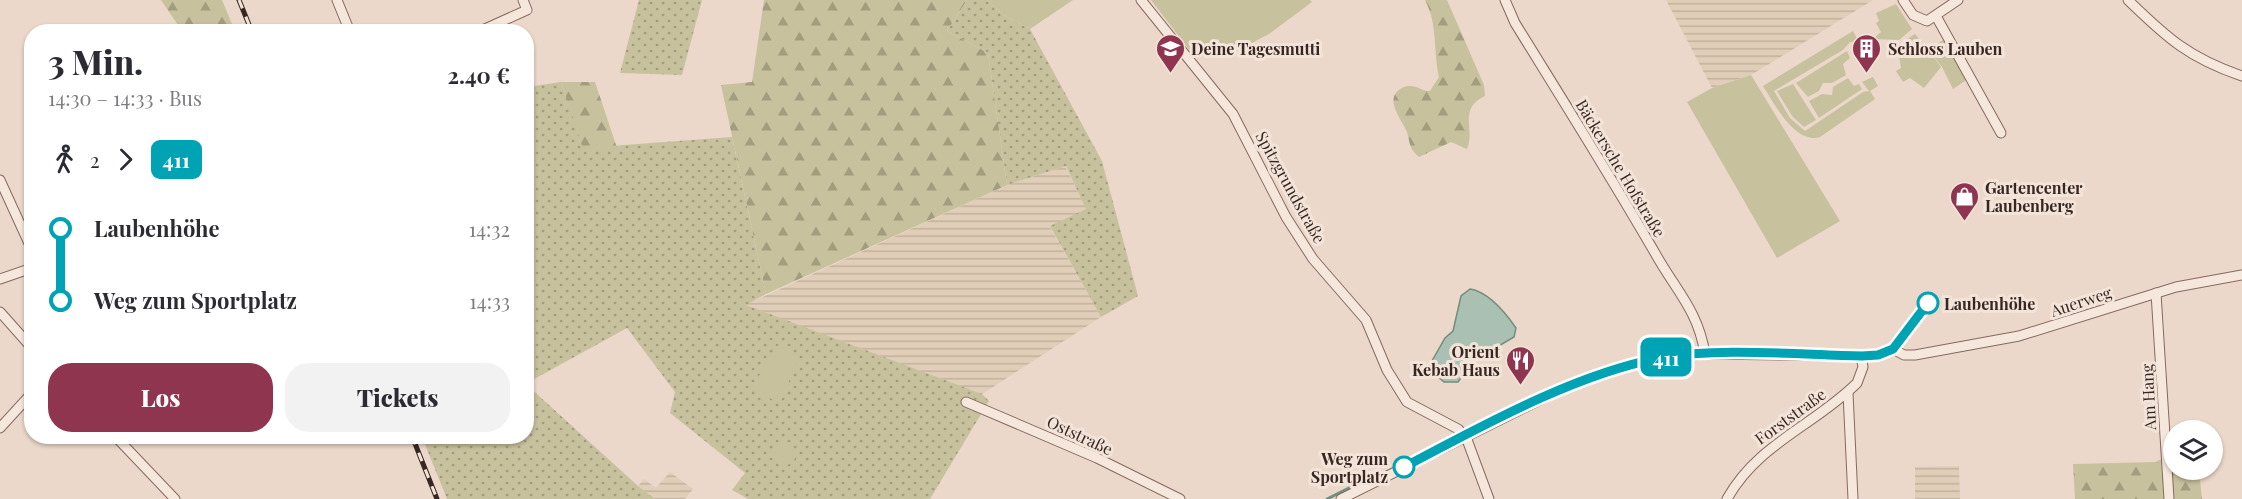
<!DOCTYPE html>
<html lang="de">
<head>
<meta charset="utf-8">
<style>
	body { margin:0; font-family:"Playfair Display",serif; background:#f2f2f3; color:#2b2b33; height:100vh; display:flex; flex-direction:column; font-size:22px; white-space:nowrap }
	* { box-sizing:border-box; margin:0 }
	p { font-size:20px; color:#7c7c81 }
	.icon { flex:none; width:33px; height:33px; fill:none; stroke:currentColor; stroke-width:2; stroke-linecap:round; stroke-linejoin:round }
	.map { position:relative; flex:1; overflow:hidden }
	.side { position:absolute; left:24px; top:24px; width:510px; height:420px; display:flex; flex-direction:column; background:#fff; border-radius:24px; box-shadow:0 2px 4px #0004 }
	.side>* { flex:none }
	.badge { padding:0 12px; border-radius:9px; font-size:21px; line-height:39px }
	.tools { position:absolute; left:2163px; top:420px; display:grid; gap:12px }
	.tools a { display:grid; place-items:center; width:60px; height:60px; border-radius:50%; background:#fff; box-shadow:0 2px 4px #0004; font-size:30px }
	.map>.badge { position:absolute; translate:-50% -50%; box-shadow:0 0 0 3px #fff }
	.legs { display:flex; align-items:center; gap:9px; height:66px; padding:0 24px; font-size:20px }
	.legs p { margin-inline-start:auto }
	.head { display:flex; align-items:center; justify-content:space-between; height:102px; padding:0 24px }
	h1 { font-size:33px; font-weight:800; line-height:45px }
	.cta { display:flex; gap:12px; margin-top:auto; padding:12px 24px }
	.cta a { flex:1; height:69px; border-radius:24px; background:#8f3550; color:#fff; font-size:24px; font-weight:800; line-height:69px; text-align:center }
	.cta a+a { background:#f2f2f3; color:#2b2b33 }
	ul { padding:0 24px; list-style:none }
	li { display:flex; align-items:center; gap:21px; height:72px; font-size:22px }
	li i { display:grid; place-items:center; width:9px; height:100%; margin:0 8px; background:currentColor }
	li i::after { content:''; width:15px; height:15px; margin:-8px; border:4px solid; border-radius:50%; background:#fff }
	li p { margin-inline-start:auto }
	li:first-child i { background:linear-gradient(#0000 50%,currentColor 0) }
	li:last-child i { background:linear-gradient(currentColor 50%,#0000 0) }
	.map>svg:first-child { display:block }
	.farmland { fill:url(#farmland-rules) }
	.grass { fill:url(#grass-dots) }
	.forest { fill:url(#forest-firs) }
	.green { fill:#c8c19e }
	.water { fill:#aac0b3; stroke:#718e7e; stroke-width:1.5 }
	.lines { fill:none; stroke-linecap:round; stroke-linejoin:round }
	.stream { stroke:#718e7e; stroke-width:3 }
	.minor-casing { stroke:#866960; stroke-width:11 }
	.minor { stroke:#f6e7dc; stroke-width:9 }
	.rail-casing { stroke:#382622; stroke-width:5 }
	.rail { stroke:#f3e4d9; stroke-width:3; stroke-dasharray:9; stroke-linecap:butt }
	.line-1-casing { stroke:#fff; stroke-width:14 }
	.line-1 { stroke:#00a3b4; stroke-width:9 }
	.stop-1-dot { fill:#fff; stroke:#00a3b4; stroke-width:3 }
	.labels { text-anchor:middle; dominant-baseline:central; stroke-width:6; stroke-linejoin:round; paint-order:stroke }
	.poi-label { font-size:16px; font-weight:bold; fill:#382622; stroke:#f3e4d9; text-anchor:start }
	.street-label { font-size:16px; fill:#382622; stroke:#f3e4d9 }
	.stop-label { font-size:16px; font-weight:bold; fill:#382622; stroke:#f3e4d9; text-anchor:start }
</style>
</head>
<body>
<div class="map">
<svg width="2242" height="499" viewBox="0 0 2242 499">
	<defs>
		<pattern id="farmland-rules" width="6" height="5" patternUnits="userSpaceOnUse" patternTransform="scale(1.5)"><rect width="6" height="5" fill="#e0ceb8"/><path d="M0 2.5h6" fill="none" stroke="#c1b19e"/></pattern>
		<pattern id="grass-dots" width="8" height="8" patternUnits="userSpaceOnUse" patternTransform="scale(1.5)"><rect width="8" height="8" fill="#c8c19e"/><path d="M2 2h.1M6 6h.1" fill="none" stroke="#a39d80" stroke-width="1.8" stroke-linecap="round"/></pattern>
		<pattern id="forest-firs" width="22" height="20" patternUnits="userSpaceOnUse" patternTransform="scale(1.5)"><rect width="22" height="20" fill="#c8c19e"/><path d="M5 1l3.5 6h-7zM16 11l3.5 6h-7z" fill="#a39d80"/></pattern>
	</defs>
	<rect width="100%" height="100%" fill="#ebd8ca"/>
	<!-- farmland -->
	<g class="farmland">
		<polygon points="1666,0 1873,0 1751,75 1712,88"/>
		<polygon points="1065,166 1087,209 1050,227 1101,317 982,394 745,305 1007,185"/>
		<polygon points="1959,466 1960,499 1915,499 1915,467"/>
		<polygon points="670,472 693,489 685,499 655,499 638,486 644,479 656,488"/>
	</g>
	<!-- grass -->
	<g class="grass">
		<polygon points="639,0 702,0 682,75 620,73"/>
		<polygon points="967,0 987,0 1002,14 1030,29 1102,161 1138,296 1101,317 1050,226 1086,209 1066,166 1007,185 988,53 947,31"/>
		<polygon points="561,82 584,148 732,137 766,294 746,305 982,394 989,401 930,499 748,499 732,490 745,473 670,413 675,392 627,328 527,383 527,87"/>
		<polygon points="527,385 638,486 655,499 447,499 422,437 526,436"/>
	</g>
	<!-- forest -->
	<g class="forest">
		<polygon points="161,0 222,0 235,31 182,31"/>
		<polygon points="764,0 967,0 947,31 988,53 1007,185 766,294 721,85 752,82"/>
		<path d="M1425,0H1447L1484,85L1485,96C1457,109 1476,130 1467,149L1451,142L1419,157C1409,149 1410,143 1407,132C1402,119 1381,97 1404,87C1414,83 1421,91 1430,91L1439,77C1433,51 1438,24 1425,0Z"/>
		<polygon points="561,82 595,82 617,148 583,149"/>
		<polygon points="2173,454 2174,470 2199,470 2202,499 2075,499 2073,464 2155,462"/>
	</g>
	<!-- green -->
	<g class="green">
		<polygon points="987,0 1073,0 1030,29 1002,14"/>
		<polygon points="1151,0 1310,0 1312,2 1269,34 1227,56 1218,39 1194,56"/>
		<polygon points="1896,4 1912,29 1899,40 1873,39 1881,32 1876,23 1879,21 1876,13"/>
		<path d="M1853,31L1859,42H1850L1843,50L1774,91L1790,118L1805,131L1863,92L1869,91L1862,82L1873,77L1878,86L1870,91L1875,99L1820,137C1795,145 1774,103 1763,86Z"/>
		<polygon points="1915,34 1928,49 1945,39 1968,79 1953,89 1942,67 1930,52 1941,67 1924,88 1910,78 1903,82 1896,71 1901,68 1898,50 1907,39"/>
		<polygon points="1847,51 1850,58 1843,64 1846,75 1832,83 1823,83 1819,91 1808,97 1796,83"/>
		<polygon points="1751,75 1840,221 1777,258 1687,102 1712,88"/>
		<polygon points="1848,78 1854,86 1859,84 1862,89 1819,118 1809,101 1822,94 1832,95 1833,87"/>
		<polygon points="1793,84 1816,120 1804,127 1792,116 1777,91"/>
		<polygon points="778,345 800,355 780,403 751,389"/>
		<circle cx="785" cy="454" r="11"/>
	</g>
	<!-- water -->
	<path class="water" d="M1470,289C1489,292 1505,312 1516,328L1514,337L1473,361L1458,382H1444L1428,368L1445,338L1453,331L1461,296Z"/>
	<g class="lines">
		<!-- stream -->
		<polyline class="stream" points="1327,499 1369,478"/>
		<defs>
			<g id="minor">
				<polyline points="337,0 350,32"/>
				<polyline points="1141,0 1233,114 1286,217 1313,259 1366,320 1387,370 1407,402 1458,429 1466,437 1489,499"/>
				<path d="M1505,0L1515,23C1562,99 1610,175 1655,253C1676,291 1698,310 1705,354"/>
				<polyline points="1903,0 1913,15 1927,21 1958,0"/>
				<path d="M2128,0C2167,38 2189,58 2242,76"/>
				<polyline points="1936,16 2001,133"/>
				<polyline points="478,32 527,10 523,0"/>
				<polyline points="0,180 32,250"/>
				<polyline points="0,279 32,268"/>
				<polyline points="2156,293 2169,499"/>
				<polyline points="0,312 32,348"/>
				<polyline points="1848,393 1853,499"/>
				<polyline points="966,402 1097,458 1180,499"/>
				<polyline points="0,428 32,393"/>
				<polyline points="115,436 175,499"/>
				<polyline points="1341,499 1566,387 1621,368 1660,358 1705,354 1861,356 1878,355 1893,349 1904,355 1915,355 2019,336 2176,287 2242,275"/>
				<path d="M1727,499C1757,444 1815,425 1857,383L1863,367L1861,356"/>
			</g>
		</defs>
		<!-- minor casing -->
		<use href="#minor" class="minor-casing"/>
		<!-- minor -->
		<use href="#minor" class="minor"/>
		<defs>
			<g id="rail">
				<polyline points="239,0 252,32"/>
				<polyline points="412,436 437,499"/>
			</g>
		</defs>
		<!-- rail casing -->
		<use href="#rail" class="rail-casing"/>
		<!-- rail -->
		<use href="#rail" class="rail"/>
	</g>
	<g class="lines">
		<defs>
			<path id="line-1" d="M1404,467C1482,426 1575,374 1660,358C1719,347 1801,355 1862,356L1878,355L1893,349L1928,303"/>
		</defs>
		<!-- line-1 casing -->
		<use href="#line-1" class="line-1-casing"/>
		<!-- line-1 -->
		<use href="#line-1" class="line-1"/>
	</g>
	<!-- icons -->
	<defs>
		<symbol id="school-pin" viewBox="-11 -11 22 30"><path d="M0 17L-7.5 6A9.5 9.5 0 1 1 7.5 6Z" fill="#8f3550" stroke="#f3e4d9"/><path d="M0-5L7-2L0 1L-7-2ZM-4 1L0 2.5L4 1V4Q0 6-4 4Z" fill="#fff"/></symbol>
		<symbol id="building-pin" viewBox="-11 -11 22 30"><path d="M0 17L-7.5 6A9.5 9.5 0 1 1 7.5 6Z" fill="#8f3550" stroke="#f3e4d9"/><path d="M-4-6H4V6H1V3H-1V6H-4ZM-2.5-4.3h1.7v1.8h-1.7ZM.8-4.3h1.7v1.8H.8ZM-2.5-1h1.7V.8h-1.7ZM.8-1h1.7V.8H.8Z" fill="#fff"/></symbol>
		<symbol id="shop-pin" viewBox="-11 -11 22 30"><path d="M0 17L-7.5 6A9.5 9.5 0 1 1 7.5 6Z" fill="#8f3550" stroke="#f3e4d9"/><path d="M-5-2.5h2.3a2.7 3.5 0 0 1 5.4 0H5L5.5 6h-11ZM-1.5-2.5h3a1.5 2.3 0 0 0-3 0Z" fill="#fff"/></symbol>
		<symbol id="restaurant-pin" viewBox="-11 -11 22 30"><path d="M0 17L-7.5 6A9.5 9.5 0 1 1 7.5 6Z" fill="#8f3550" stroke="#f3e4d9"/><path d="M-5-6h1v4h1v-4h1v4h1v-4h1v5L-1.5 .5V6h-2V.5L-5-1ZM5-6V6H3V1.5H1.5Q1.5-4 5-6Z" fill="#fff"/></symbol>
	</defs>
	<g fill-rule="evenodd">
		<use href="#school-pin" x="1154" y="32" width="33" height="45"/>
		<use href="#building-pin" x="1850" y="32" width="33" height="45"/>
		<use href="#shop-pin" x="1948" y="180" width="33" height="45"/>
		<use href="#restaurant-pin" x="1504" y="344" width="33" height="45"/>
	</g>
	<!-- markers -->
	<g class="stop-1-dot">
		<circle cx="1928" cy="303" r="10"/>
		<circle cx="1404" cy="467" r="10"/>
	</g>
	<g class="labels">
		<!-- poi labels -->
		<g class="poi-label">
			<text x="1191" y="48">Deine Tagesmutti</text>
			<text x="1888" y="48">Schloss Lauben</text>
			<text x="1985" y="187">Gartencenter<tspan x="1985" dy="18">Laubenberg</tspan></text>
			<text x="1500" y="351" text-anchor="end">Orient<tspan x="1500" dy="18">Kebab Haus</tspan></text>
		</g>
		<!-- street labels -->
		<g class="street-label">
			<text transform="translate(1621 168) rotate(59)">Bäckersche Hofstraße</text>
			<text transform="translate(1291 187) rotate(61)">Spitzgrundstraße</text>
			<text transform="translate(2081 301) rotate(-18)">Auerweg</text>
			<text transform="translate(2148 397) rotate(-93)">Am Hang</text>
			<text transform="translate(1790 416) rotate(-36)">Forststraße</text>
			<text transform="translate(1080 435) rotate(25)">Oststraße</text>
		</g>
		<!-- stop labels -->
		<g class="stop-label">
			<text x="1944" y="303">Laubenhöhe</text>
			<text x="1388" y="458" text-anchor="end">Weg zum<tspan x="1388" dy="18">Sportplatz</tspan></text>
		</g>
	</g>
</svg>
<div class="tools">
<a><svg class="icon" aria-label="layers" viewBox="0 0 24 24"><path d="M12 4l9 5-9 5-9-5zM3 14l9 5 9-5"/></svg></a>
</div>
<b class="badge" style="left:1666px;top:357px;background:#00a3b4;color:#fff">411</b>
<section class="side">
<div class="head"><div><h1>3 Min.</h1><p>14:30 – 14:33 · Bus</p></div><b>2.40 €</b></div>
<div class="legs"><svg class="icon" aria-label="walk" viewBox="0 0 24 24"><circle cx="13" cy="4" r="2"/><path d="M13 8l-2 6 4 7M11 14l-3 7M7 12l3-4h3l4 4"/></svg>2<svg class="icon" aria-label="forward" viewBox="0 0 24 24"><path d="M9 5l7 7-7 7"/></svg><b class="badge" style="background:#00a3b4;color:#fff">411</b></div>
<ul>
<li><i style="color:#00a3b4"></i><b>Laubenhöhe</b><p>14:32</p></li>
<li><i style="color:#00a3b4"></i><b>Weg zum Sportplatz</b><p>14:33</p></li>
</ul>
<div class="cta"><a>Los</a><a>Tickets</a></div>
</section>
</div>
</body>
</html>
